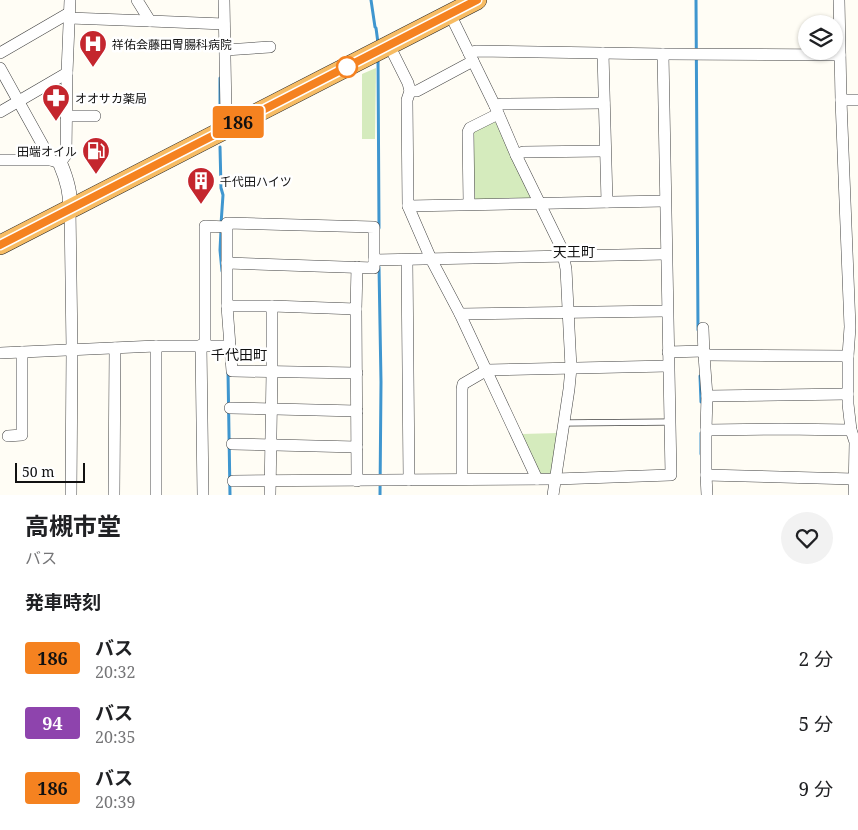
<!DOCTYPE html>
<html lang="ja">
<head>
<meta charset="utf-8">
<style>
	body { margin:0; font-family:"Noto Serif","Noto Sans JP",serif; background:#f2f2f2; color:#202124; height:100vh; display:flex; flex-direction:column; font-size:19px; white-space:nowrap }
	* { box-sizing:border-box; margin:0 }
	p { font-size:16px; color:#757577 }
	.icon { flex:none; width:28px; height:28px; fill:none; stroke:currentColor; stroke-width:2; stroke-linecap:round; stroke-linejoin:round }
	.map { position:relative; height:495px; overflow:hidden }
	.sheet { display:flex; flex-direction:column; background:#fff; flex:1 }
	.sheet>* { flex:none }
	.badge { padding:0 10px; border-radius:4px; font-size:18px; line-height:32px }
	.controls { position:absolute; left:798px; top:15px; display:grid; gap:10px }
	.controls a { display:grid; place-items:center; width:45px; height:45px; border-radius:50%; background:#fff; box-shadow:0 1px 4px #0004; font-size:25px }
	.scale { position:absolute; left:15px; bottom:12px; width:70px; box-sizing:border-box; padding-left:5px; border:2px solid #111; border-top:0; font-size:14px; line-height:18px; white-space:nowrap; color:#111; -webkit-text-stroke:4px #fff; paint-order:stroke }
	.map>.badge { position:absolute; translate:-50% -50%; box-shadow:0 0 0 2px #fff }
	h2 { padding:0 25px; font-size:19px; line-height:45px }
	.round { display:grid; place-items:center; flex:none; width:52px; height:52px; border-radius:26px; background:#f2f2f2 }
	.summary { display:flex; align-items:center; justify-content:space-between; height:85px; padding:0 25px }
	h1 { font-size:24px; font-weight:700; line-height:38px }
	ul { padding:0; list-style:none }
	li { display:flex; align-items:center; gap:15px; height:65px; padding:0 25px }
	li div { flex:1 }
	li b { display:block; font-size:19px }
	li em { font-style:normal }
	li .badge { min-width:55px; font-weight:700; text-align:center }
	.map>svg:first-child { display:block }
	.green { fill:#d5ebbd }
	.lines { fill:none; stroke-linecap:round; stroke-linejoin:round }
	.stream { stroke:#3f96cf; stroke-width:3 }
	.service-casing { stroke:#444; stroke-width:7 }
	.minor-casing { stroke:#444; stroke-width:12 }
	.tertiary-casing { stroke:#444; stroke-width:15 }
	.trunk-casing { stroke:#222; stroke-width:20 }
	.service { stroke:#fff; stroke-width:5.5 }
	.minor { stroke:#fff; stroke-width:11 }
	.tertiary { stroke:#fff; stroke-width:14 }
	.trunk { stroke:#f7bc64; stroke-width:19 }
	.line-casing { stroke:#fff; stroke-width:11 }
	.line { stroke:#f58220; stroke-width:8 }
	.stop-dot { fill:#fff; stroke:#f58220; stroke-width:2.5 }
	.labels { text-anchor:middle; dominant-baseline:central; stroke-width:5; stroke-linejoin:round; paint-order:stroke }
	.poi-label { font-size:12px; fill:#111; stroke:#fff; text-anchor:start }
	.neighbourhood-label { font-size:14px; fill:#111; stroke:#fff }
</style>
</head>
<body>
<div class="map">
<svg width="858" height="495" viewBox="0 0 858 495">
	<rect width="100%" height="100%" fill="#fffdf5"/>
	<!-- green -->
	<g class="green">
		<polygon points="376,68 375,139 362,139 362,74"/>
		<polygon points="495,121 532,198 531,201 475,202 472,198 472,132"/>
		<polygon points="558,433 552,473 544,476 540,473 522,434"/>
	</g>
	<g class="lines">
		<!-- stream -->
		<g class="stream">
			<polyline points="371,0 375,27 376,28 378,43"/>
			<polyline points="696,0 698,330"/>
			<polyline points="378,57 379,228"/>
			<polyline points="220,106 220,78"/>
			<polyline points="220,147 221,188 223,195 221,224"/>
			<polyline points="221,230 220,250 222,271"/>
			<polyline points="379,267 381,382 380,495"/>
			<polyline points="228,372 230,495"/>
			<polyline points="700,376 701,402"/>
			<polyline points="701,454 701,433"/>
		</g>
		<defs>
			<polyline id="service" points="564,423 670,422"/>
			<g id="minor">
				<polyline points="137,0 150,21 224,24"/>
				<polyline points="224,0 226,114 232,126"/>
				<polyline points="839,0 841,100 850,327 848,356 848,404 851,430 855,442 854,495"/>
				<polyline points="450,14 495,106 516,155 562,249 566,269 571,368 569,389 553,495"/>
				<polyline points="69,18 150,21"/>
				<polyline points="389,45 408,83 410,91 407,100 408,206 665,201"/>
				<polyline points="225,50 270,47"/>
				<polyline points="0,53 69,13"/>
				<polyline points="469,53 476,51 663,54 840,55"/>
				<polyline points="603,53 607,202"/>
				<polyline points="0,68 51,160"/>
				<polyline points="410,91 417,91 473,61"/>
				<polyline points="841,100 858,100"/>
				<polyline points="495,106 501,104 604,103"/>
				<polyline points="0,112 67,73"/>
				<polyline points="66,116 95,116"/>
				<polyline points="516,155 523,152 605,151"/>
				<polyline points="0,160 51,160 60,163 66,155 67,73 70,0"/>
				<polyline points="469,204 468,132 470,128 498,114"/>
				<polyline points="408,206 431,259 460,314 537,479"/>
				<polyline points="70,208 72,349 71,495"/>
				<polyline points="407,260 409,480"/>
				<polyline points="227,263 374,268 374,260"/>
				<polyline points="227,306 272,306 356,309 357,267"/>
				<polyline points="356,309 357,481"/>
				<polyline points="460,314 667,311"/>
				<polyline points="703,328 704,355 707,396 706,430 706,475 854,479"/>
				<polyline points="201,345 203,495"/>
				<polyline points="205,345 205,226 227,227"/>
				<polyline points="156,346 156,495"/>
				<polyline points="230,346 227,306 227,223 374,227 374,260 666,254"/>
				<polyline points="668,352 704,351"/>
				<polyline points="0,353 156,346 230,346 232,371 357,373"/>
				<polyline points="704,355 848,356"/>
				<polyline points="707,396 848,394"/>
				<polyline points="230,408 357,411"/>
				<polyline points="706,430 782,429 851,430"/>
				<polyline points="8,436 22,435 22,352"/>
				<polyline points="232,444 357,447"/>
				<polyline points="706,475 707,495"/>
				<polyline points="462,479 462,389 463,384 487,370 668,366"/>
				<polyline points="233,481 556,479 671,475 663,54"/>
				<polyline points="114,495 115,348"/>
				<polyline points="270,495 272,372 272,306"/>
			</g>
			<path id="tertiary" d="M60,163C66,177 71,193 70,208"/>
			<polyline id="trunk" points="0,245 477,0"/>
		</defs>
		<!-- service casing -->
		<use href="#service" class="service-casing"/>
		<!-- minor casing -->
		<use href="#minor" class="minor-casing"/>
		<!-- tertiary casing -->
		<use href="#tertiary" class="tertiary-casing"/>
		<!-- trunk casing -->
		<use href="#trunk" class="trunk-casing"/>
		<!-- service -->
		<use href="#service" class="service"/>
		<!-- minor -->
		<use href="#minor" class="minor"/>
		<!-- tertiary -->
		<use href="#tertiary" class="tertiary"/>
		<!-- trunk -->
		<use href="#trunk" class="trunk"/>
	</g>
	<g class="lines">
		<defs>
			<polyline id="line" points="0,245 477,0"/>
		</defs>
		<!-- line casing -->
		<use href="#line" class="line-casing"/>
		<!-- line -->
		<use href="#line" class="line"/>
	</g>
	<!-- icons -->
	<defs>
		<symbol id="hospital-pin" viewBox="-11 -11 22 30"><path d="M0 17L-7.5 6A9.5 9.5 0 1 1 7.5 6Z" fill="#c4262e" stroke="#fff"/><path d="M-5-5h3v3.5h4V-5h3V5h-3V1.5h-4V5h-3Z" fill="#fff"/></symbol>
		<symbol id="pharmacy-pin" viewBox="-11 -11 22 30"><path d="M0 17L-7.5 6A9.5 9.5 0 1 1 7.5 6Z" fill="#c4262e" stroke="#fff"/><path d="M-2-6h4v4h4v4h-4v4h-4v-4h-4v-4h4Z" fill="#fff"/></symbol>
		<symbol id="fuel-pin" viewBox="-11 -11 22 30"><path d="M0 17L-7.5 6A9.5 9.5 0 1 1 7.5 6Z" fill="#c4262e" stroke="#fff"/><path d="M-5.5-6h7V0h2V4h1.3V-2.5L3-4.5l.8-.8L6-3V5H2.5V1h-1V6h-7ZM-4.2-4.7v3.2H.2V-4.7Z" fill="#fff"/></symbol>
		<symbol id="building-pin" viewBox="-11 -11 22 30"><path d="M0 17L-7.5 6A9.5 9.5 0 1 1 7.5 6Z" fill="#c4262e" stroke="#fff"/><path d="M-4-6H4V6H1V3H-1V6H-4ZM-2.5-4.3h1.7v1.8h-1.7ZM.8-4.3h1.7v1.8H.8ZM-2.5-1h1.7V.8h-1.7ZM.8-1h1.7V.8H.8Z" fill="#fff"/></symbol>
	</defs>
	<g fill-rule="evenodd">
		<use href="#hospital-pin" x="77" y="28" width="32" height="43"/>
		<use href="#pharmacy-pin" x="40" y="82" width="32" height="43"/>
		<use href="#fuel-pin" x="80" y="135" width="32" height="43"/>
		<use href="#building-pin" x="185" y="165" width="32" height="43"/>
	</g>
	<!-- markers -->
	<circle class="stop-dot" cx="347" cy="67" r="10"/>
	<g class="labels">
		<!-- poi labels -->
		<g class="poi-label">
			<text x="112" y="44">祥佑会藤田胃腸科病院</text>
			<text x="75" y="98">オオサカ薬局</text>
			<text x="77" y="151" text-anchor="end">田端オイル</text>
			<text x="220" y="181">千代田ハイツ</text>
		</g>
		<!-- neighbourhood labels -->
		<g class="neighbourhood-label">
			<text x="574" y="251">天王町</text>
			<text x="239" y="354">千代田町</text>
		</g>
	</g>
</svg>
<div class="controls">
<a><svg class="icon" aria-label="layers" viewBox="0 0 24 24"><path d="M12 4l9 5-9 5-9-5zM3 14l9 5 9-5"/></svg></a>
</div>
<div class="scale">50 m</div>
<b class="badge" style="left:238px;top:122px;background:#f58220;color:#111">186</b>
</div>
<section class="sheet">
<div class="summary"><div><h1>高槻市堂</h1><p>バス</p></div><a class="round"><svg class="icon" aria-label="heart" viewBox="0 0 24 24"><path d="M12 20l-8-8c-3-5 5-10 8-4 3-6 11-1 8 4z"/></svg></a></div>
<h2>発車時刻</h2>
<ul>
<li><span class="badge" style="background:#f58220;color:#111">186</span><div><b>バス</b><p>20:32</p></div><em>2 分</em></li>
<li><span class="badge" style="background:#8e44ad;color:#fff">94</span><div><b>バス</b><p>20:35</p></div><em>5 分</em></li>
<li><span class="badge" style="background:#f58220;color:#111">186</span><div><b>バス</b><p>20:39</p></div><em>9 分</em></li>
</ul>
</section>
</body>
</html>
